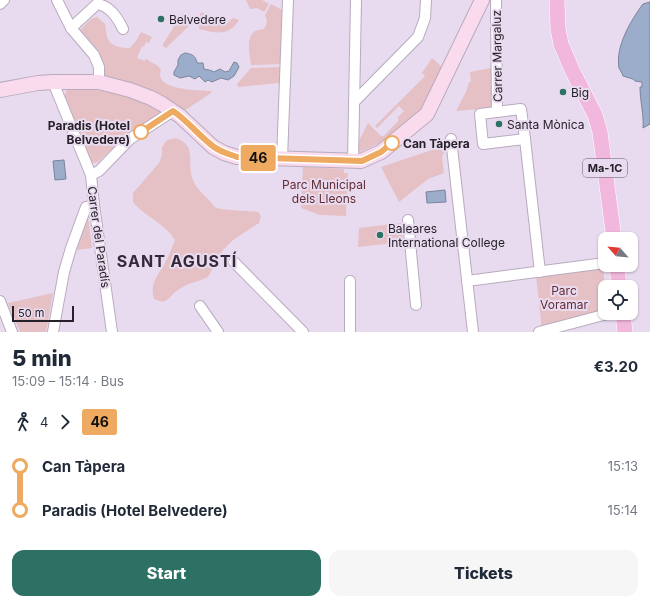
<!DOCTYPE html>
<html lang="en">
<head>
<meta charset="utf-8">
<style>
	body { margin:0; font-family:Inter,sans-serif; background:#f6f6f7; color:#1f2937; height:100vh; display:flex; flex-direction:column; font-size:15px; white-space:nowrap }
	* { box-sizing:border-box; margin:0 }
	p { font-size:13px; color:#747a83 }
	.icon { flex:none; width:22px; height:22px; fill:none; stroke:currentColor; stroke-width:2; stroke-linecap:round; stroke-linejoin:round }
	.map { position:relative; height:332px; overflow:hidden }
	.drawer { display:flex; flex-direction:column; background:#fff; flex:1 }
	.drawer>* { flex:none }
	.badge { padding:0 8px; border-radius:3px; font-size:14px; line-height:26px }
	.needle { width:26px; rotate:297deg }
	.fabs { position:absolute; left:598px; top:232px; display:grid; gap:8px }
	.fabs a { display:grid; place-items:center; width:40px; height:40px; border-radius:8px; background:#fff; box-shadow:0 1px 3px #0004; font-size:20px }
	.scale { position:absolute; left:12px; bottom:10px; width:62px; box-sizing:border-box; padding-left:4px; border:2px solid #272229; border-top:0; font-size:11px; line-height:14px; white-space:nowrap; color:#272229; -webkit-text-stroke:3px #e9dbef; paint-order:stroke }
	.map>.badge { position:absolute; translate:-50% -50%; box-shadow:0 0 0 2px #fff }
	.legs { display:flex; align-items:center; gap:6px; height:44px; padding:0 12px; font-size:13px }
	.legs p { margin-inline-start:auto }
	.head { display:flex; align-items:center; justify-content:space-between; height:68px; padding:0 12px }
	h1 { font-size:22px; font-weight:800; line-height:30px }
	.button { display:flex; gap:8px; margin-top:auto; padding:8px 12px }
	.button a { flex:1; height:46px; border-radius:12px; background:#2d7164; color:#fff; font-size:16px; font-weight:800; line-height:46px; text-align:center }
	.button a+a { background:#f6f6f7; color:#1f2937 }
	ul { padding:0 12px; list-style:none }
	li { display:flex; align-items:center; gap:14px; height:44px; font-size:15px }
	li i { display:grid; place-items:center; width:6px; height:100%; margin:0 5px; background:currentColor }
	li i::after { content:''; width:10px; height:10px; margin:-5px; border:3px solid; border-radius:50%; background:#fff }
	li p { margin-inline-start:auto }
	li:first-child i { background:linear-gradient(#0000 50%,currentColor 0) }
	li:last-child i { background:linear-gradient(currentColor 50%,#0000 0) }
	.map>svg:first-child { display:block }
	.green { fill:#e5c0c4 }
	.water { fill:#9cadcb; stroke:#79839a }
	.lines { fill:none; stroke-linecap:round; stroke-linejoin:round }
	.street-casing { stroke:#b8abbe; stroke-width:12 }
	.secondary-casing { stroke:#b8abbe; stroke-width:16 }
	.primary-casing { stroke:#fff; stroke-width:16 }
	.street { stroke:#fff; stroke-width:10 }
	.secondary { stroke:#f9dbed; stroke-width:14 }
	.primary { stroke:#f2b7dc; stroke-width:15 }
	.line-1-casing { stroke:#fff; stroke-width:9 }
	.line-1 { stroke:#eeaa60; stroke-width:6 }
	.poi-dot { fill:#2d7164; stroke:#e9dbef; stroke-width:1.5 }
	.stop-1-dot { fill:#fff; stroke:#eeaa60; stroke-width:2 }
	.labels { text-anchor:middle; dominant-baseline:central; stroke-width:4; stroke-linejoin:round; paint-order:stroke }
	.shield { fill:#e9dbef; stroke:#615a64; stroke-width:1 }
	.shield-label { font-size:11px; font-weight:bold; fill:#272229 }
	.poi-label { font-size:12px; fill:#272229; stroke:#e9dbef; text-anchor:start }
	.street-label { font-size:12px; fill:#272229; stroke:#e9dbef }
	.stop-label { font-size:12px; font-weight:bold; fill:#272229; stroke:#e9dbef; text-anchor:end }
	.park-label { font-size:12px; fill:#622c35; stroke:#e9dbef }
	.district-label { font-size:16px; font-weight:bold; letter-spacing:1px; fill:#342939; stroke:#e9dbef }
</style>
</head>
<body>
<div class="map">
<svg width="650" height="332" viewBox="0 0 650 332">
	<rect width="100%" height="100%" fill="#e9dbef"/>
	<!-- green -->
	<g class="green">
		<polygon points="246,0 262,0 269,4 264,12 257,8 250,9"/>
		<path d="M271,4L282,10L280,64L251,65C250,56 245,38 255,31C257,30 261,30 264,29C267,24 268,21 265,15Z"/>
		<path d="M202,12L224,26L233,18L239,20C229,37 215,33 199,29V16Z"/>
		<polygon points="182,14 192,20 189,26 166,48 163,46 163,44"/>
		<path d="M97,17L105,24C106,28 106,33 107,37C111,47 121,48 130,48L136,41L141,32L152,37L149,43L146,42L144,47L142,46L137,58L145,61L146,58C149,63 158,63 161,70C153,91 200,90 212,91L211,93L184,111L141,87L105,76L98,50L80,30L91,19Z"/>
		<polygon points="432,58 442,67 420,110 382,142 360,152 358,151 358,143 368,123 381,136 384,136 399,120 397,118 404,111 399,106 377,128 375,126 425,76 422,73"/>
		<polygon points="280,67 279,83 238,87 237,84 251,68"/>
		<polygon points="491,68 492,108 456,111 466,92 469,82 471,82 470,72"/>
		<path d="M72,88C103,90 133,94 160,110V113L125,136L98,162L94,163L92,162L65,97L66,91Z"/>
		<path d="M176,138C198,146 186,163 193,180C195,187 203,194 208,199C211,202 214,207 217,208C221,210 250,211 258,212L261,216L259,223L233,240L223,250L208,277C198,282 187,283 178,290C171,294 172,298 163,302L154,299C149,282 159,275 166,261C170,254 172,247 175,240C165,223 145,217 133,202V193L159,163L162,155V147L167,140Z"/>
		<polygon points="447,145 442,157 444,173 428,179 399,202 381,167"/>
		<polygon points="303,167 344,169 344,173 348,173 346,216 320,215 301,208"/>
		<polygon points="88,216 92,248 77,250"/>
		<polygon points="401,223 403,242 358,247 359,228"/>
		<polygon points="603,267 605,287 605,312 542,329 536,276"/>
		<polygon points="53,293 46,332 20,332 8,303"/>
	</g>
	<!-- water -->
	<g class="water">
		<path d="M650,2V124L643,128C644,114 640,101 640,87H642V82L635,81L633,79L623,76C622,73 620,70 619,68C615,47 631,20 643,4Z"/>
		<path d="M185,53C192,54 196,56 197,63H203L204,69C208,70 211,70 214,72L220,69L225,72L229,71L234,62L237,63L239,67L234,76L228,80L221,78L212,82L208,80L205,82L199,76L195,79L189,76L180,78L174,75V72L178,65V60L181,55Z"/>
		<polygon points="64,160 66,179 55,180 53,161"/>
		<polygon points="445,190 446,202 427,203 426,192"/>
	</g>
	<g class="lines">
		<defs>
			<g id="street">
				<polyline points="57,0 71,28 94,55 99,67 99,82"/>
				<polyline points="496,0 497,112"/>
				<polyline points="0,4 4,0"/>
				<path d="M71,28L97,4C110,6 117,17 123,29"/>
				<polyline points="53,82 91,175 94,205 112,332"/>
				<polyline points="354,102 418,37 425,18 426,0"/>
				<polygon points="521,109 525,139 483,144 480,114"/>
				<polyline points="451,139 473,332"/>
				<polyline points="525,139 540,272"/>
				<polyline points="282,159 288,0"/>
				<polyline points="353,160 356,0"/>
				<polyline points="91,175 99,171 130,139 173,111"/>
				<polyline points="408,220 416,305"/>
				<polyline points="234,262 303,332"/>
				<polyline points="467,281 605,263"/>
				<polyline points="0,301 12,332"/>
				<polyline points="200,306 218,332"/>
				<polyline points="53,332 64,272 71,248 86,207 94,205"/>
				<polyline points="350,332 350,281"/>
				<polyline points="539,332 611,313"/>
			</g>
			<polyline id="secondary" points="0,90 38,83 53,82 99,82 130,90 151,98 162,104 180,116 213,147 224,153 237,157 361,161 381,152 427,114 482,0"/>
			<g id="primary">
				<polyline points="557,0 558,29 561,44 572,70 595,115 600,132 614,239"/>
				<polyline points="617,265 619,287"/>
				<polyline points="623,313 625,332"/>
			</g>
		</defs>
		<!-- street casing -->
		<use href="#street" class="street-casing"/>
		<!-- secondary casing -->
		<use href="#secondary" class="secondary-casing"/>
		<!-- primary casing -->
		<use href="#primary" class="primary-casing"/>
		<!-- street -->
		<use href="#street" class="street"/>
		<!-- secondary -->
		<use href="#secondary" class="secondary"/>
		<!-- primary -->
		<use href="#primary" class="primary"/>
	</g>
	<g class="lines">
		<defs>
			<path id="line-1" d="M141,132L173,111C188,121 199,136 214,147C221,152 229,154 237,157L362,161L381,152L392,143"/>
		</defs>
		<!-- line-1 casing -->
		<use href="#line-1" class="line-1-casing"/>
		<!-- line-1 -->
		<use href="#line-1" class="line-1"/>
	</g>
	<!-- markers -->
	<g class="poi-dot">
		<circle cx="161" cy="19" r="4"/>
		<circle cx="563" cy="92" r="4"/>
		<circle cx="499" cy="124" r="4"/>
		<circle cx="380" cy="235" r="4"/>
	</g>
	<g class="stop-1-dot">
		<circle cx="141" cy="132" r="7"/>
		<circle cx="392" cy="143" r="7"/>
	</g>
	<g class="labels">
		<!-- shield labels -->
		<rect class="shield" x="583" y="159" width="44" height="18" rx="3"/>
		<g class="shield-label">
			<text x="605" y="168">Ma-1C</text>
		</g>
		<!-- poi labels -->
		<g class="poi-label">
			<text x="169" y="19">Belvedere</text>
			<text x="571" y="92">Big</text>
			<text x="507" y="124">Santa Mònica</text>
			<text x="388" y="228">Baleares<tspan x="388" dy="14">International College</tspan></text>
		</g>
		<!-- street labels -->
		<g class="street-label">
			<text transform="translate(497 56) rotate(-91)">Carrer Margaluz</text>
			<text transform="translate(99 237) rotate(82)">Carrer del Paradís</text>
		</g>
		<!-- stop labels -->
		<g class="stop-label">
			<text x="130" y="125">Paradis (Hotel<tspan x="130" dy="14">Belvedere)</tspan></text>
			<text x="403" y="143" text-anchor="start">Can Tàpera</text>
		</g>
		<!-- park labels -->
		<g class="park-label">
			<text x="324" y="184">Parc Municipal<tspan x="324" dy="14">dels Lleons</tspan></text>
			<text x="564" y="290">Parc<tspan x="564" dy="14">Voramar</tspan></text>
		</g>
		<!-- district labels -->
		<g class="district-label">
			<text x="177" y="261">SANT AGUSTÍ</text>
		</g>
	</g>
</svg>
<div class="fabs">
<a><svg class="needle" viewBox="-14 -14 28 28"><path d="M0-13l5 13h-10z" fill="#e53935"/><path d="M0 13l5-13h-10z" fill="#747a83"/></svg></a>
<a><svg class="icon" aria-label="locate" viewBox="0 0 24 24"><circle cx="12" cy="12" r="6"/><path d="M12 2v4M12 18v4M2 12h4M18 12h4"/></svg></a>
</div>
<div class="scale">50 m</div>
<b class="badge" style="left:258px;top:158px;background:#eeaa60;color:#111">46</b>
</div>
<section class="drawer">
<div class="head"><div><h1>5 min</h1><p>15:09 – 15:14 · Bus</p></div><b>€3.20</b></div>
<div class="legs"><svg class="icon" aria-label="walk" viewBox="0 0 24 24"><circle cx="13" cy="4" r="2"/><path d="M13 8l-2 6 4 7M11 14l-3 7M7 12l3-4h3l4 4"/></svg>4<svg class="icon" aria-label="forward" viewBox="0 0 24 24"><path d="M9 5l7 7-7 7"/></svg><b class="badge" style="background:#eeaa60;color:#111">46</b></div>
<ul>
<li><i style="color:#eeaa60"></i><b>Can Tàpera</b><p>15:13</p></li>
<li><i style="color:#eeaa60"></i><b>Paradis (Hotel Belvedere)</b><p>15:14</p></li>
</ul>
<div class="button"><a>Start</a><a>Tickets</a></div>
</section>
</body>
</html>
